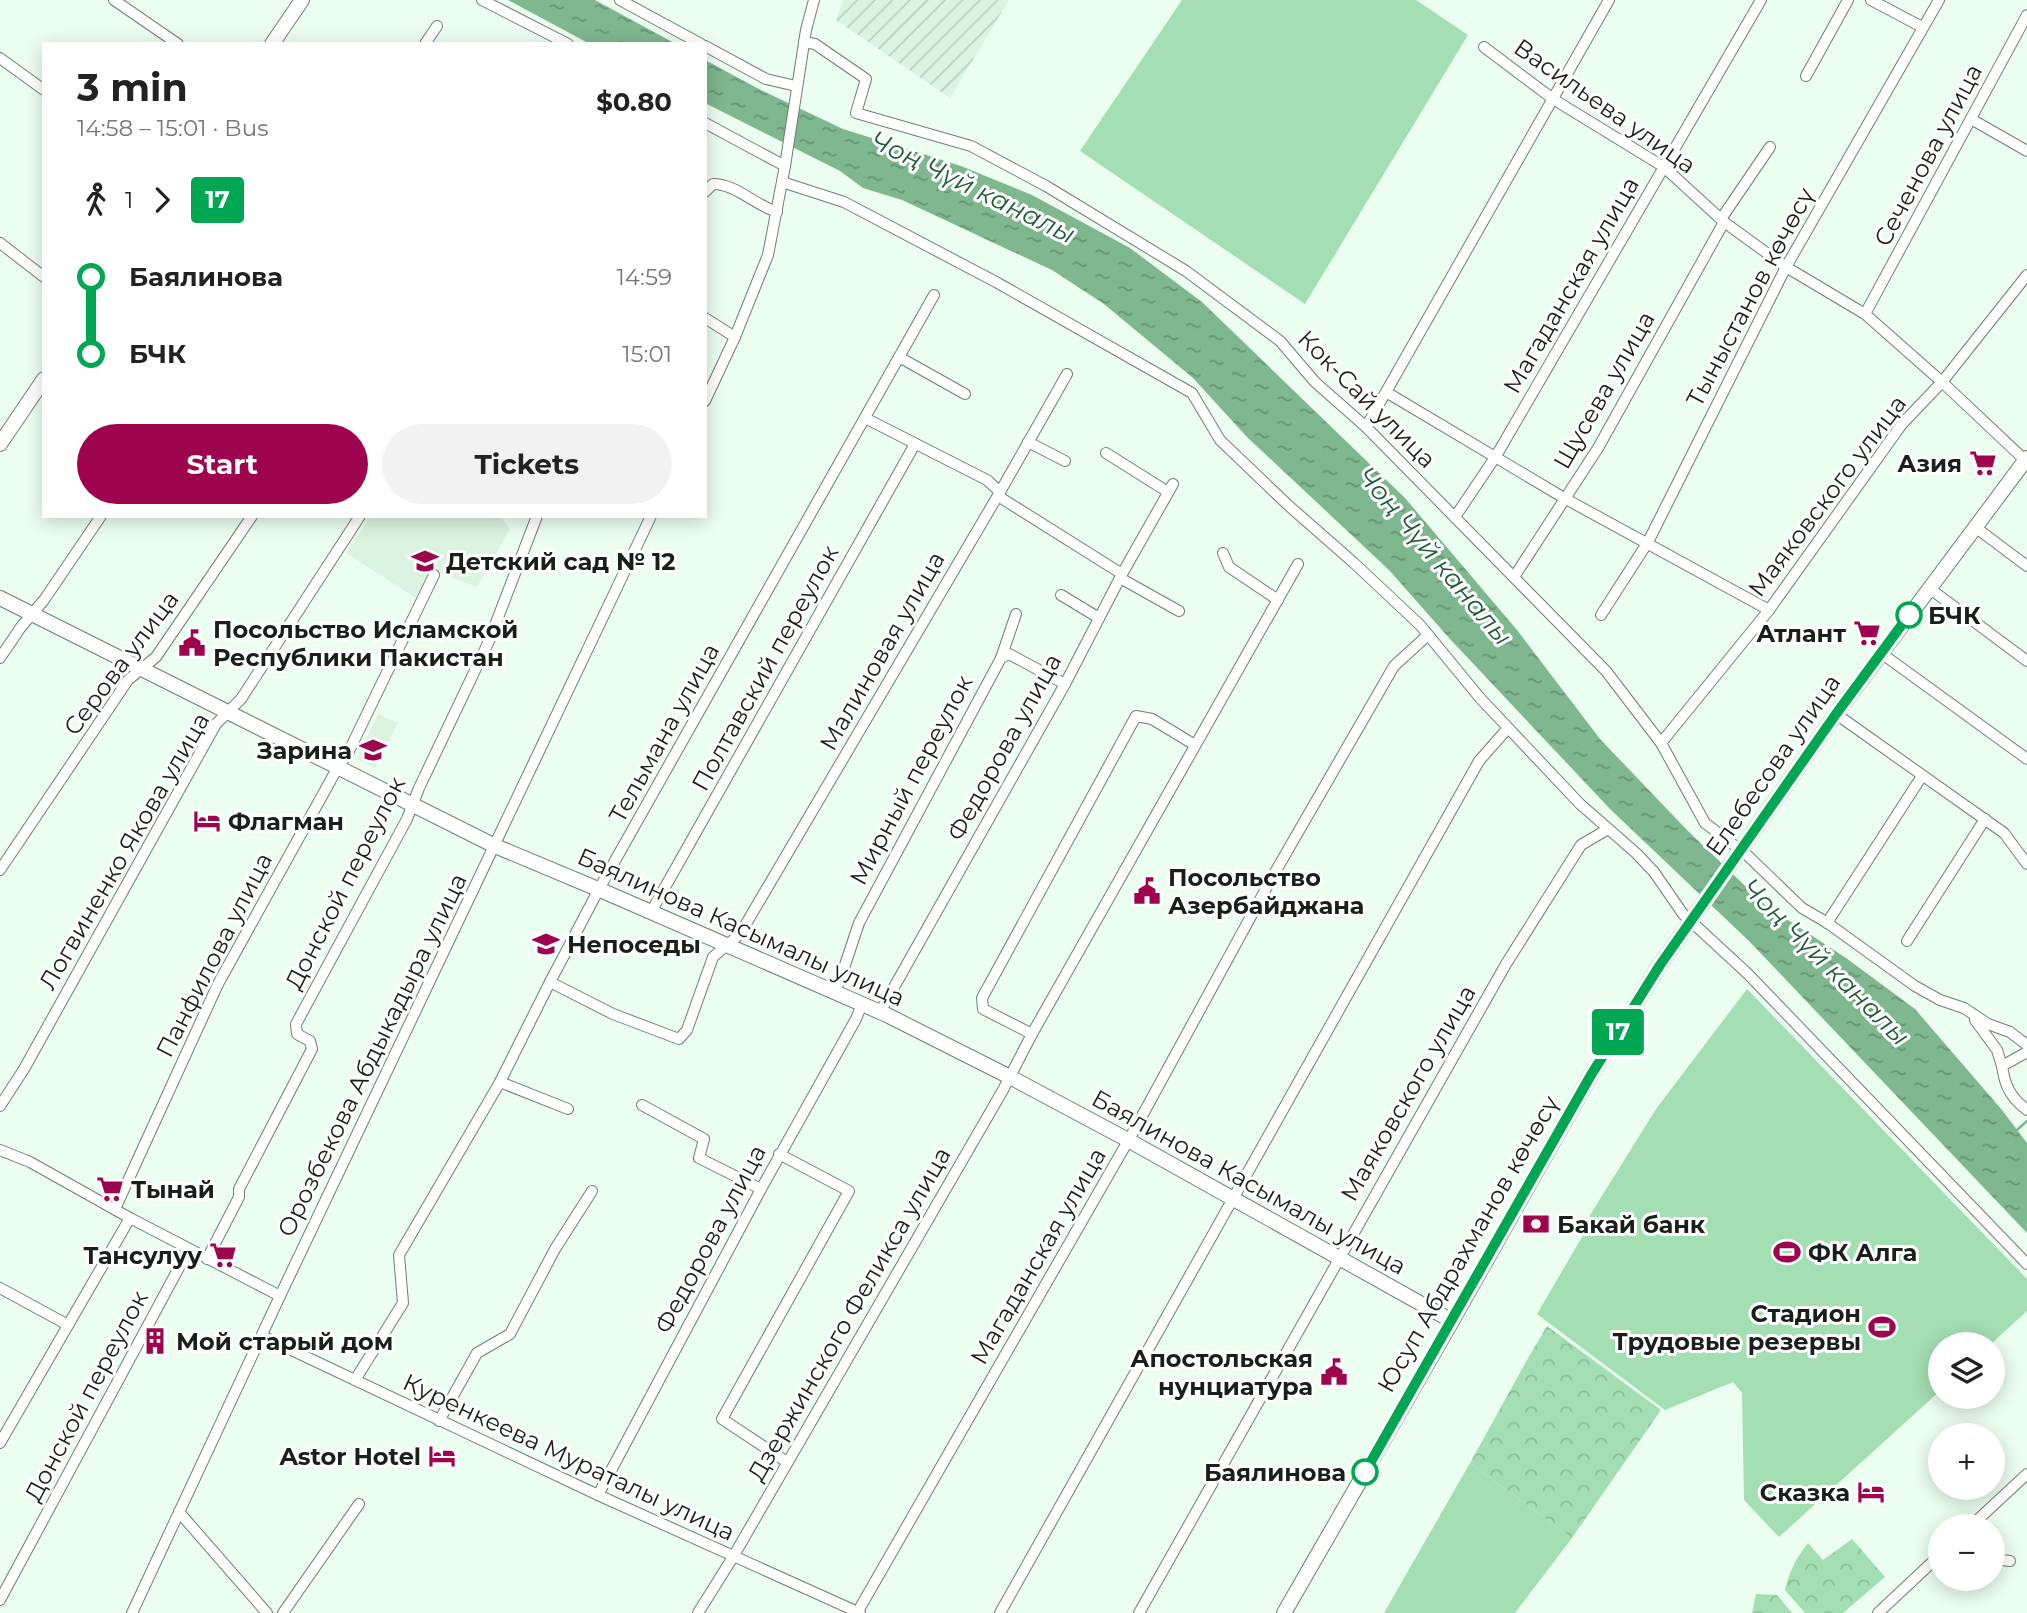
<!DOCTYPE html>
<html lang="en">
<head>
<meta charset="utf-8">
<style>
	body { margin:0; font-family:Montserrat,sans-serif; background:#f2f2f2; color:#222; height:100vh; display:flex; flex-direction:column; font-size:26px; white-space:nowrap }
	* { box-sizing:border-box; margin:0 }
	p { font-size:23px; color:#767676 }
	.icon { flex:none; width:38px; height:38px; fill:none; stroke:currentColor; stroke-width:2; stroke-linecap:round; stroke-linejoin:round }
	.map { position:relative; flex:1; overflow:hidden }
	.panel { position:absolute; left:42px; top:42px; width:665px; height:476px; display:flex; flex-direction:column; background:#fff; border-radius:0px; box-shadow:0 4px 18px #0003 }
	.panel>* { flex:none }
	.badge { padding:0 14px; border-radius:5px; font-size:24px; line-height:46px }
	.fabs { position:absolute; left:1928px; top:1332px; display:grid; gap:14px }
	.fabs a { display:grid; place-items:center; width:77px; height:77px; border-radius:50%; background:#fff; box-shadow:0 4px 18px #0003; font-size:35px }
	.map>.badge { position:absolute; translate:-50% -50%; box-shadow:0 0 0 4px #fff }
	.legs { display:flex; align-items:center; gap:10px; height:77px; padding:0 35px; font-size:23px }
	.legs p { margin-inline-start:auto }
	.headline { display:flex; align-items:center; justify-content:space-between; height:119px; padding:0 35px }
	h1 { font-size:38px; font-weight:700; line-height:52px }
	.button { display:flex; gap:14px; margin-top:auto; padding:14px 35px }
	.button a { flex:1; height:80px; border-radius:42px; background:#9d044d; color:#fff; font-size:28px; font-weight:700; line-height:80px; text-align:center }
	.button a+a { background:#f2f2f2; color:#222 }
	ul { padding:0 35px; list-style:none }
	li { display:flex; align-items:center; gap:24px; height:77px; font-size:26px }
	li i { display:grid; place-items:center; width:10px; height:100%; margin:0 9px; background:currentColor }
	li i::after { content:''; width:18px; height:18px; margin:-9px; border:5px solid; border-radius:50%; background:#fff }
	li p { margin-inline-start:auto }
	li:first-child i { background:linear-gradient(#0000 50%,currentColor 0) }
	li:last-child i { background:linear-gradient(currentColor 50%,#0000 0) }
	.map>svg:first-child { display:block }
	.built { fill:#dbf4e0 }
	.industrial { fill:url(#industrial-furrows) }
	.green { fill:#a4deb3 }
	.forest { fill:url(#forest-crowns) }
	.water { fill:url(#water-ripples) }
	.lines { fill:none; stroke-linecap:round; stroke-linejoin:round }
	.stream { stroke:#7fb78e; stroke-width:2.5 }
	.minor-casing { stroke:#6e7f72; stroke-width:12 }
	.major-casing { stroke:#6e7f72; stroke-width:16 }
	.minor { stroke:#fff; stroke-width:10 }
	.major { stroke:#fff; stroke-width:14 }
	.line-1-casing { stroke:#fff; stroke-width:16 }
	.line-1 { stroke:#00a651; stroke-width:10 }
	.stop-1-dot { fill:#fff; stroke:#00a651; stroke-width:3.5 }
	.labels { text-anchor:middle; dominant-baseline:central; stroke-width:6; stroke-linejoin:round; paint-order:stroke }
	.street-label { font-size:24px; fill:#191f1a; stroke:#fff }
	.poi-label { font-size:24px; font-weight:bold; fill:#191f1a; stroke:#fff; text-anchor:start }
	.stop-label { font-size:24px; font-weight:bold; fill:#191f1a; stroke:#fff; text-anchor:start }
	.water-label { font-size:26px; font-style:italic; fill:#1f5d36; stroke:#fff }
</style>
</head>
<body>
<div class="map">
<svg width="2027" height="1613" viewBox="0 0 2027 1613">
	<defs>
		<pattern id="industrial-furrows" width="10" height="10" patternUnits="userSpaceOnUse" patternTransform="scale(1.75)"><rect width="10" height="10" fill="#dbf4e0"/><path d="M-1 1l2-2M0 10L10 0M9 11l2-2" fill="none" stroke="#bbd1c0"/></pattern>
		<pattern id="forest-crowns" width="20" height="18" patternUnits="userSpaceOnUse" patternTransform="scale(1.75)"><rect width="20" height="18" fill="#a4deb3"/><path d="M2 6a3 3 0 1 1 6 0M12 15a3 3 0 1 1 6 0" fill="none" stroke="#8dbe99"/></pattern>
		<pattern id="water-ripples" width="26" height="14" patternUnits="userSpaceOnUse" patternTransform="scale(1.75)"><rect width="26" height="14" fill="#7fb78e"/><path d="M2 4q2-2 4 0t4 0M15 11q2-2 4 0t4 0" fill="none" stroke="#679473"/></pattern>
	</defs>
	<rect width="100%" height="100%" fill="#ebfef0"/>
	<!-- built -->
	<g class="built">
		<polygon points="371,516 500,516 510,529 477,587 430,569 416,598 346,553"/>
		<polygon points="378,714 398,723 375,768 357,759"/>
	</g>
	<!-- industrial -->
	<polygon class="industrial" points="843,0 1009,0 950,98 836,20"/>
	<!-- green -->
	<g class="green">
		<polygon points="1182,0 1416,0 1468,35 1305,304 1080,151"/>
		<polygon points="1747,989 2027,1279 2027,1311 1991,1344 1941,1344 1941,1390 1779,1537 1744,1500 1742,1393 1733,1382 1665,1410 1537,1314 1589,1225 1590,1215 1656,1109"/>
		<polygon points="1470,1463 1572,1538 1515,1613 1384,1613"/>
	</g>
	<!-- forest -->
	<g class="forest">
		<polygon points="1547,1326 1661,1410 1572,1538 1470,1463 1527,1360"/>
		<path d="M1852,1539L1885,1577L1843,1613H1805L1785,1590C1789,1572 1796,1558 1808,1543L1823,1560Z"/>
		<polygon points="1756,1594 1777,1595 1792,1613 1752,1613"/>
	</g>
	<!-- water -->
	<g class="water">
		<polygon points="508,0 595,0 676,44 590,44"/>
		<polygon points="705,60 759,89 843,129 961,166 1032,195 1130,248 1202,302 1405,498 1517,630 1600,739 1687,830 1765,905 1846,958 1915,1009 2002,1110 2027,1143 2027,1233 1749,941 1610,809 1450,639 1389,570 1247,437 1193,378 1104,304 1052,270 902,200 863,188 840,171 705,103"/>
	</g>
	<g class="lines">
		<!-- stream -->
		<polyline class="stream" points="2017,1130 2027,1121"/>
		<defs>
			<g id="minor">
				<polyline points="114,0 178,44"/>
				<polyline points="482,0 568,44"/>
				<polyline points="620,0 701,44"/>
				<polyline points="1871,0 1922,27"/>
				<polyline points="804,42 815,44 866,79 856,113 971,146 1046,186 1186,271 1280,341 1315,382 1366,427 1606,671 1661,743 1705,823 1747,855 1802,908 1826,922 1915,986 1940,1000 1964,1008 1988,1024 2010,1032 2027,1045"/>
				<polyline points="425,44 437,26"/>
				<polyline points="705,46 766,79 796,86"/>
				<polyline points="1484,47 1553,99 1664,167 1724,222 1786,267 1865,314 1942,382 2027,462"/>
				<polyline points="0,58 44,90"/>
				<polyline points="1806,76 1848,0"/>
				<polyline points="1971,119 2027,151"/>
				<polyline points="705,123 785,166"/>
				<polyline points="782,182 844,202 996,282 1192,393 1220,440 1289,506 1354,563 1420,625 1480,698 1580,804 1636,853 1654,872 1683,914 1748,974 2027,1264"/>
				<path d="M705,192L713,184C736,184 755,205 777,212"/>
				<polyline points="1721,219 1770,147"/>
				<polyline points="0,243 44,277"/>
				<polyline points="1865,314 2027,15"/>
				<polyline points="705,318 735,337"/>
				<polyline points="899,357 965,394"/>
				<polyline points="1386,392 1564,498 1769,610"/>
				<polyline points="705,401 735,337 768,255 785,166 806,30 814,0"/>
				<polyline points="865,418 987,480 1000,492"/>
				<polyline points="1366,427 1609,0"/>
				<polyline points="1028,442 1065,461"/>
				<polyline points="1106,453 1168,492"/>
				<polyline points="998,496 1122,574"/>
				<polyline points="1455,517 1496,456 1761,0"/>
				<polyline points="1975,527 2027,566"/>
				<polyline points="1223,553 1229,567 1278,600"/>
				<polyline points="1514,577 1598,448 1724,222"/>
				<polyline points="1120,578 1179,611"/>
				<polyline points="1929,588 2027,661"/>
				<polyline points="1061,595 1099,618"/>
				<polyline points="1601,615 1648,542 1786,267 1939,0"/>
				<polyline points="1881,653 2027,759"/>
				<polyline points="0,658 21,627 44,600 101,516"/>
				<polyline points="1001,658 1016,614"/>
				<polyline points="1836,714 2004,833 2027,864"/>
				<polyline points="1661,743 1769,610 1902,424 1942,382 2027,275"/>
				<polyline points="0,870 128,680 156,657 252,516"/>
				<polyline points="651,912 915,444"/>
				<polyline points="1827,923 1922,776"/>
				<polyline points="1907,941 1985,819"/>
				<polyline points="550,982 613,1014 679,1039 687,1030 713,957 740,934 1000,492 1067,374"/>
				<polyline points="835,991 841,977 859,923 1001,658 1009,654 1065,684"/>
				<polyline points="880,1012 1065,684 1122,574 1173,484"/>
				<polyline points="1975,1020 1997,1050 2002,1066"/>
				<polyline points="1032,1034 983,1009 982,998 1136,716 1152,719 1195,745"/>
				<path d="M2027,1052L2002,1066C2005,1086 2010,1097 2027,1110"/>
				<polyline points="500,1082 568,1109"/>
				<polyline points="642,1105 704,1139 699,1158 761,1189"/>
				<polyline points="0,1106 24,1069 216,724 241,699 360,516"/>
				<polyline points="0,1150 30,1162 130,1218 280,1296"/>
				<polyline points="779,1154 849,1191 722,1419 787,1462"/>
				<polyline points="115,1209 218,984 338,767 348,753 434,575"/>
				<polyline points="207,1259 239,1197 239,1189 312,1049 310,1041 297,1034 296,1024 407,819 419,788 489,641 537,516"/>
				<polyline points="0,1288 68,1325"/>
				<polyline points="262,1336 598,1495 860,1613"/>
				<polyline points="355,1380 403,1303 399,1255 500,1082 550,982 599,889 934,295"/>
				<polyline points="439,1421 477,1353 510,1334 555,1249 592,1191"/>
				<polyline points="0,1443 130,1218"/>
				<polyline points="598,1495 761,1189 856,1019 862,1004"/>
				<polyline points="179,1512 267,1613"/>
				<polyline points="1971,1526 2027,1474"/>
				<polyline points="1993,1559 2010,1561"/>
				<polyline points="0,1600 189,1249"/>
				<polyline points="132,1613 280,1296 651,516"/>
				<polyline points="283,1613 359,1504"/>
				<polyline points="698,1613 733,1557 1003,1090 1032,1034 1298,564"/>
				<polyline points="857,1613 1136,1127 1274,874 1394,666 1428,635"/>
				<polyline points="1000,1613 1479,761 1508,728"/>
				<polyline points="1139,1613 1506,964 1581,845 1608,829"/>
				<polyline points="1878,1613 1941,1554"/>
			</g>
			<g id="major">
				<polyline points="272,44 302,0"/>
				<polyline points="0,444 44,379"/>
				<polyline points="0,598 495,846 605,892 887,1015 1010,1077 1128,1140 1452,1321"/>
				<polyline points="1284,1613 1452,1321 1591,1075 1660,965 1836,714 2027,458"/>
			</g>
		</defs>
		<!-- minor casing -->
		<use href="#minor" class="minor-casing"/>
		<!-- major casing -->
		<use href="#major" class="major-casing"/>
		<!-- minor -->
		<use href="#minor" class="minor"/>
		<!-- major -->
		<use href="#major" class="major"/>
	</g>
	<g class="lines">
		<defs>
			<polyline id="line-1" points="1365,1472 1591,1075 1660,965 1836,714 1909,615"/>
		</defs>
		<!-- line-1 casing -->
		<use href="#line-1" class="line-1-casing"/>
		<!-- line-1 -->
		<use href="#line-1" class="line-1"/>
	</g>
	<!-- icons -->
	<defs>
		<symbol id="supermarket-bare" viewBox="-9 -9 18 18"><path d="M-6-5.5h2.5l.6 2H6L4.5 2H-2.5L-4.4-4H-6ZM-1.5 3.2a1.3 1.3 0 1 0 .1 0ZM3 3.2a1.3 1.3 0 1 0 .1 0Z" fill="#9d044d" stroke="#fff" stroke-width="2.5" paint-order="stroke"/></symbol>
		<symbol id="school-bare" viewBox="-9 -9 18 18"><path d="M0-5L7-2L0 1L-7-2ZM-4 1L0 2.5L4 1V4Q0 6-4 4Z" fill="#9d044d" stroke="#fff" stroke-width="2.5" paint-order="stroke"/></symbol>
		<symbol id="civic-bare" viewBox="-9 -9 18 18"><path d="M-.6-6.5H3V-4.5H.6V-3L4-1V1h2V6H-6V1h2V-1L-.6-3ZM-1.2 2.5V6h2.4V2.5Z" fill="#9d044d" stroke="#fff" stroke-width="2.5" paint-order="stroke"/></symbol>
		<symbol id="hotel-bare" viewBox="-9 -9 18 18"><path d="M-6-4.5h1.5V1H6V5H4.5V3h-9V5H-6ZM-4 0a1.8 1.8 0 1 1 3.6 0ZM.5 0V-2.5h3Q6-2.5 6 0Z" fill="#9d044d" stroke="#fff" stroke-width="2.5" paint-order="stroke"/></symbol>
		<symbol id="bank-bare" viewBox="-9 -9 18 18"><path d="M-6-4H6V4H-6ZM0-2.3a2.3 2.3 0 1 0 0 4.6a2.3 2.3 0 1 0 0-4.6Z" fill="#9d044d" stroke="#fff" stroke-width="2.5" paint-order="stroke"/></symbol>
		<symbol id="stadium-bare" viewBox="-9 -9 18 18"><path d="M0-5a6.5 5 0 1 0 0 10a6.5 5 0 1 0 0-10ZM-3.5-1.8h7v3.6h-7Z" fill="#9d044d" stroke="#fff" stroke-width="2.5" paint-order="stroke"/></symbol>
		<symbol id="building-bare" viewBox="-9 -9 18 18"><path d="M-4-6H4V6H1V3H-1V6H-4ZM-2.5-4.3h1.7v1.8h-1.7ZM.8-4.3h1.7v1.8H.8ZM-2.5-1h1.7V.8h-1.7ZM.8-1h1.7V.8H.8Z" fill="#9d044d" stroke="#fff" stroke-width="2.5" paint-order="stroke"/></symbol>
	</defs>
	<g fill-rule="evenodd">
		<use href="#supermarket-bare" x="1964" y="444" width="38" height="38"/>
		<use href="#school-bare" x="406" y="542" width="38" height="38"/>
		<use href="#supermarket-bare" x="1848" y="614" width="38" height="38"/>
		<use href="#civic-bare" x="173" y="624" width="38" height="38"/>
		<use href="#school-bare" x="354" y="731" width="38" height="38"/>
		<use href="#hotel-bare" x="188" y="802" width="38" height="38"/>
		<use href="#civic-bare" x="1128" y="872" width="38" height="38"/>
		<use href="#school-bare" x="527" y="925" width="38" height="38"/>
		<use href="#supermarket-bare" x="91" y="1170" width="38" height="38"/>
		<use href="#bank-bare" x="1517" y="1205" width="38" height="38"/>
		<use href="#stadium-bare" x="1768" y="1233" width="38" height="38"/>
		<use href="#supermarket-bare" x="204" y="1236" width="38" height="38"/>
		<use href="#stadium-bare" x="1863" y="1308" width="38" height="38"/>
		<use href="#building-bare" x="136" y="1322" width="38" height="38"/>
		<use href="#civic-bare" x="1315" y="1353" width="38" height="38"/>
		<use href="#hotel-bare" x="423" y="1437" width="38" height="38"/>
		<use href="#hotel-bare" x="1852" y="1473" width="38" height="38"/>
	</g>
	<!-- markers -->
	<g class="stop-1-dot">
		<circle cx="1909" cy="615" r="12"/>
		<circle cx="1365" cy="1472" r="12"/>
	</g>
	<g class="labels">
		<!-- street labels -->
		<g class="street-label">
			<text transform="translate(1605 106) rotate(35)">Васильева улица</text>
			<text transform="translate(1928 155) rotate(-62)">Сеченова улица</text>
			<text transform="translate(1571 285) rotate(-60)">Магаданская улица</text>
			<text transform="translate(1750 297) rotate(-62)">Тыныстанов көчөсү</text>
			<text transform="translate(1604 390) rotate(-60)">Щусева улица</text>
			<text transform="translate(1367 399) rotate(45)">Кок-Сай улица</text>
			<text transform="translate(1827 496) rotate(-53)">Маяковского улица</text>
			<text transform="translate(882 651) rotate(-60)">Малиновая улица</text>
			<text transform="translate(121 663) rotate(-53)">Серова улица</text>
			<text transform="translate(765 668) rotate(-61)">Полтавский переулок</text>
			<text transform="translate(664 733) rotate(-61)">Тельмана улица</text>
			<text transform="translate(1004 747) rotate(-61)">Федорова улица</text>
			<text transform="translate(1773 765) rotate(-55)">Елебесова улица</text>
			<text transform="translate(911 780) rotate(-62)">Мирный переулок</text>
			<text transform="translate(124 851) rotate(-60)">Логвиненко Якова улица</text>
			<text transform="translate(345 883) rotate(-63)">Донской переулок</text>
			<text transform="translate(741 927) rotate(24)">Баялинова Касымалы улица</text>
			<text transform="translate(214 955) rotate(-63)">Панфилова улица</text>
			<text transform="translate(372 1055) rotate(-64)">Орозбекова Абдыкадыра улица</text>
			<text transform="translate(1408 1093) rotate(-60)">Маяковского улица</text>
			<text transform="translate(1249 1182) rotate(29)">Баялинова Касымалы улица</text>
			<text transform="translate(710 1239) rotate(-62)">Федорова улица</text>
			<text transform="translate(1468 1244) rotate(-60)">Юсуп Абдрахманов көчөсү</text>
			<text transform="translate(1038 1256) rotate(-60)">Магаданская улица</text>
			<text transform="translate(849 1314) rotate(-60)">Дзержинского Феликса улица</text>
			<text transform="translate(86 1396) rotate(-62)">Донской переулок</text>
			<text transform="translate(569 1457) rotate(25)">Куренкеева Мураталы улица</text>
		</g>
		<!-- poi labels -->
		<g class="poi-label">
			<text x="1962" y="463" text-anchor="end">Азия</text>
			<text x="446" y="561">Детский сад № 12</text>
			<text x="213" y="629">Посольство Исламской<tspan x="213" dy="28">Республики Пакистан</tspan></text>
			<text x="1846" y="633" text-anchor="end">Атлант</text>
			<text x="352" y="750" text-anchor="end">Зарина</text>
			<text x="228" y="821">Флагман</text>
			<text x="1168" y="877">Посольство<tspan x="1168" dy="28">Азербайджана</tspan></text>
			<text x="567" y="944">Непоседы</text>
			<text x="131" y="1189">Тынай</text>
			<text x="1557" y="1224">Бакай банк</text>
			<text x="1808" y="1252">ФК Алга</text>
			<text x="202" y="1255" text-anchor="end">Тансулуу</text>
			<text x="1861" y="1313" text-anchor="end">Стадион<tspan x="1861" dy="28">Трудовые резервы</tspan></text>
			<text x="176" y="1341">Мой старый дом</text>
			<text x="1313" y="1358" text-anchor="end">Апостольская<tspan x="1313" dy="28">нунциатура</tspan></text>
			<text x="421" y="1456" text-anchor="end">Astor Hotel</text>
			<text x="1850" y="1492" text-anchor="end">Сказка</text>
		</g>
		<!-- stop labels -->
		<g class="stop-label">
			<text x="1928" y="615">БЧК</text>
			<text x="1346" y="1472" text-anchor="end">Баялинова</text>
		</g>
		<!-- water labels -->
		<g class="water-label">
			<text transform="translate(973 187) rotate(26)">Чоң Чүй каналы</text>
			<text transform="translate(1435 556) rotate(50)">Чоң Чүй каналы</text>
			<text transform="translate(1826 962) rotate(45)">Чоң Чүй каналы</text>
		</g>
	</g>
</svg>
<div class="fabs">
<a><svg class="icon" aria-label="layers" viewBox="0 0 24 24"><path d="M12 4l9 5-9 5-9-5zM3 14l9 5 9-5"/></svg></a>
<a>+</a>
<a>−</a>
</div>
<b class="badge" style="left:1618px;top:1032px;background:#00a651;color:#fff">17</b>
<section class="panel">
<div class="headline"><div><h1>3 min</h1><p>14:58 – 15:01 · Bus</p></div><b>$0.80</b></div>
<div class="legs"><svg class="icon" aria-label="walk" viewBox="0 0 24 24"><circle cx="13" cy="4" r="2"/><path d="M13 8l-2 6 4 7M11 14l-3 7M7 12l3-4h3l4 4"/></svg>1<svg class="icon" aria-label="forward" viewBox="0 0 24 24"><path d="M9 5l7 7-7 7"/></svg><b class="badge" style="background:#00a651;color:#fff">17</b></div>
<ul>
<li><i style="color:#00a651"></i><b>Баялинова</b><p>14:59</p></li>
<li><i style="color:#00a651"></i><b>БЧК</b><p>15:01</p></li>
</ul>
<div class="button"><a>Start</a><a>Tickets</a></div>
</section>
</div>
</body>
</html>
